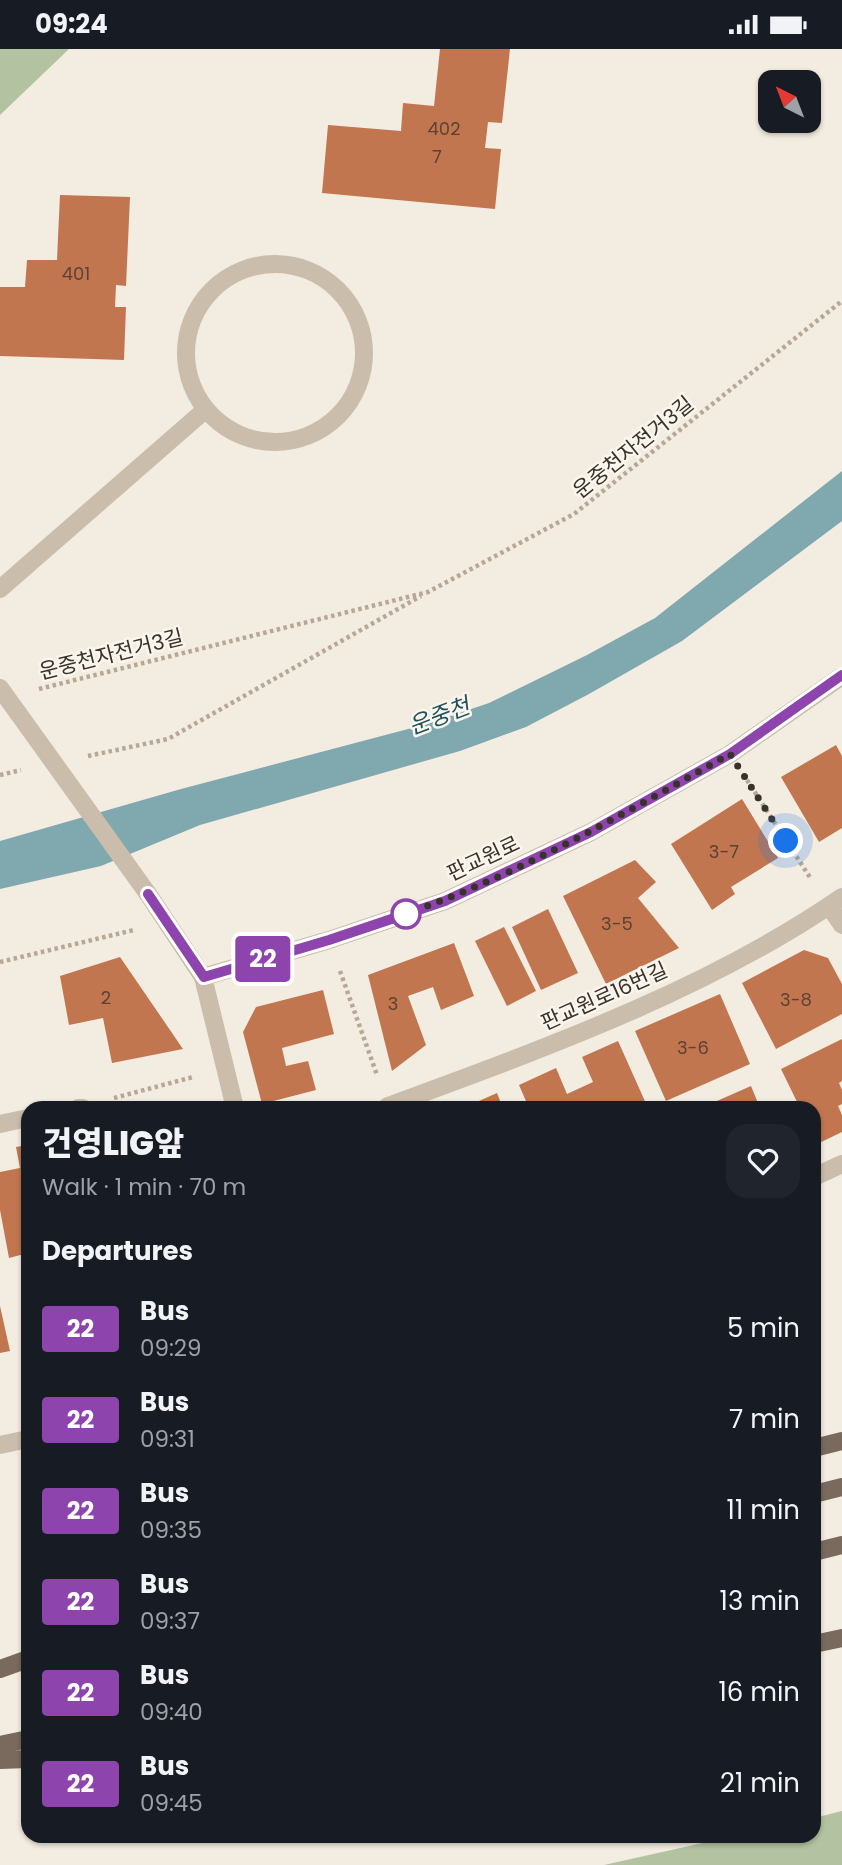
<!DOCTYPE html>
<html lang="en">
<head>
<meta charset="utf-8">
<style>
	body { margin:0; font-family:Poppins,"Noto Sans KR",sans-serif; background:#20242c; color:#f1f3f6; height:100vh; display:flex; flex-direction:column; font-size:26px; white-space:nowrap }
	* { box-sizing:border-box; margin:0 }
	p { font-size:23px; color:#9ea1a6 }
	.icon { flex:none; width:38px; height:38px; fill:none; stroke:currentColor; stroke-width:2; stroke-linecap:round; stroke-linejoin:round }
	.map { position:relative; flex:1; overflow:hidden }
	.sheet { position:absolute; left:21px; top:1052px; width:800px; height:742px; display:flex; flex-direction:column; background:#171b24; border-radius:21px; box-shadow:0 2px 5px #0004 }
	.sheet>* { flex:none }
	.badge { padding:0 14px; border-radius:5px; font-size:24px; line-height:46px }
	.needle { width:46px; rotate:318deg }
	.buttons { position:absolute; left:758px; top:21px; display:grid; gap:14px }
	.buttons a { display:grid; place-items:center; width:63px; height:63px; border-radius:14px; background:#171b24; box-shadow:0 2px 5px #0004; font-size:35px }
	.you { position:absolute; width:35px; height:35px; margin:-18px; border:5px solid #fff; border-radius:50%; background:#1a73e8; box-shadow:0 0 0 10px #1a73e833 }
	.map>.badge { position:absolute; translate:-50% -50%; box-shadow:0 0 0 4px #fff }
	h2 { padding:0 21px; font-size:26px; line-height:63px }
	.round { display:grid; place-items:center; flex:none; width:74px; height:74px; border-radius:21px; background:#20242c }
	.headline { display:flex; align-items:center; justify-content:space-between; height:119px; padding:0 21px }
	h1 { font-size:33px; font-weight:800; line-height:52px }
	ul { padding:0; list-style:none }
	li { display:flex; align-items:center; gap:21px; height:91px; padding:0 21px }
	li div { flex:1 }
	li b { display:block; font-size:26px }
	li em { font-style:normal }
	li .badge { min-width:77px; font-weight:700; text-align:center }
	.status { display:flex; justify-content:space-between; align-items:center; height:49px; padding:0 35px; background:#171b24; direction:ltr }
	.status svg { height:19px; fill:currentColor }
	.map>svg:first-child { display:block }
	.green { fill:#b3c2a1 }
	.water { fill:#80a9af }
	.building { fill:#c2764f }
	.lines { fill:none; stroke-linecap:round; stroke-linejoin:round }
	.path { stroke:#b7a797; stroke-width:4.5; stroke-dasharray:3.5 3.5; stroke-linecap:butt }
	.service { stroke:#cbbdac; stroke-width:18 }
	.minor { stroke:#cbbdac; stroke-width:18 }
	.primary { stroke:#7a6a5d; stroke-width:18 }
	.minor-bridge { stroke:#cbbdac; stroke-width:18 }
	.line-casing { stroke:#fff; stroke-width:16 }
	.line { stroke:#8e44ad; stroke-width:10 }
	.walk { stroke:#39312b; stroke-width:7; stroke-dasharray:0 12.6 }
	.stop-dot { fill:#fff; stroke:#8e44ad; stroke-width:3.5 }
	.labels { text-anchor:middle; dominant-baseline:central; stroke-width:5; stroke-linejoin:round; paint-order:stroke }
	.number-label { font-size:18px; fill:#5b4234 }
	.street-label { font-size:21px; fill:#39312b; stroke:#faf5ed }
	.water-label { font-size:23px; font-style:italic; fill:#21515a; stroke:#faf5ed }
</style>
</head>
<body>
<div class="status"><b>09:24</b><svg viewBox="0 0 49 12"><path d="M0 12V9h3v3zM5 12V6h3v6zM10 12V3h3v9zM15 12V0h3v12zM26 1h20v11H26zM47 4h2v5h-2z"/></svg></div>
<div class="map">
<svg width="842" height="1816" viewBox="0 0 842 1816">
	<rect width="100%" height="100%" fill="#f3ece1"/>
	<!-- green -->
	<g class="green">
		<polygon points="0,0 69,0 0,66"/>
		<polygon points="842,1762 842,1816 604,1816 734,1787 814,1787 814,1769"/>
	</g>
	<!-- water -->
	<polygon class="water" points="842,422 842,472 682,592 589,645 526,678 460,702 200,776 101,817 0,840 0,792 181,740 427,675 489,654 587,606 655,569"/>
	<!-- building -->
	<g class="building">
		<polygon points="440,0 510,0 502,74 488,73 485,99 501,100 495,160 322,144 328,76 401,82 403,54 434,57"/>
		<polygon points="60,146 130,148 126,237 116,236 115,258 126,258 124,311 0,307 0,238 25,238 27,211 57,211"/>
		<polygon points="836,696 842,707 842,779 819,793 781,728"/>
		<polygon points="742,750 778,809 731,838 735,845 712,861 671,795"/>
		<polygon points="635,811 656,833 638,849 679,899 606,935 563,847"/>
		<polygon points="548,860 578,924 541,941 512,878"/>
		<polygon points="504,878 536,942 507,957 475,892"/>
		<polygon points="454,894 474,947 441,961 433,938 408,947 426,996 392,1022 368,926"/>
		<polygon points="804,901 828,909 842,935 842,965 776,1000 742,934"/>
		<polygon points="120,908 183,1000 112,1014 103,969 69,976 60,927"/>
		<polygon points="323,941 334,985 282,999 286,1017 308,1012 316,1041 262,1055 243,983 256,958"/>
		<polygon points="720,945 750,1015 666,1052 635,982"/>
		<polygon points="842,990 842,1032 839,1034 842,1041 842,1055 838,1057 842,1066 842,1083 817,1095 814,1088 814,1059 800,1059 781,1020"/>
		<polygon points="618,992 648,1059 529,1059 519,1036 556,1019 567,1045 593,1033 582,1008"/>
		<polygon points="751,1037 760,1059 701,1059"/>
		<polygon points="497,1044 503,1059 463,1059"/>
		<polygon points="28,1096 28,1204 9,1209 0,1161 0,1123 20,1119 16,1098"/>
		<polygon points="0,1257 10,1302 0,1304"/>
	</g>
	<g class="lines">
		<!-- path -->
		<g class="path">
			<polyline points="39,640 428,543 574,465 842,252"/>
			<polyline points="88,707 168,690 421,547"/>
			<polyline points="0,726 21,721"/>
			<polyline points="747,731 811,830"/>
			<polyline points="0,913 134,881"/>
			<polyline points="340,922 377,1026"/>
			<polyline points="114,1049 193,1028"/>
		</g>
		<!-- service -->
		<g class="service">
			<circle cx="275" cy="304" r="89"/>
			<polyline points="0,540 205,361"/>
		</g>
		<!-- minor -->
		<g class="minor">
			<polyline points="0,639 18,664"/>
			<polyline points="148,845 203,928 329,891 445,852 591,783 730,705 842,627"/>
			<polyline points="829,857 842,876"/>
			<polyline points="203,928 235,1059"/>
			<polyline points="78,1059 83,1059"/>
			<path d="M388,1059V1057C542,1000 706,942 842,848"/>
			<polyline points="0,1075 28,1069"/>
			<polyline points="814,1128 842,1115"/>
			<polyline points="0,1396 28,1390"/>
		</g>
		<!-- primary -->
		<g class="primary">
			<polyline points="814,1399 842,1392"/>
			<polyline points="814,1445 842,1438"/>
			<polyline points="814,1503 842,1496"/>
			<polyline points="814,1595 842,1589"/>
			<polyline points="0,1620 28,1610"/>
			<polyline points="0,1696 28,1690"/>
			<polyline points="0,1711 28,1710"/>
		</g>
		<!-- minor-bridge -->
		<polyline class="minor-bridge" points="18,664 148,845"/>
	</g>
	<g class="lines">
		<defs>
			<polyline id="line" points="148,845 204,928 329,891 445,852 591,783 730,705 842,626"/>
		</defs>
		<!-- line casing -->
		<use href="#line" class="line-casing"/>
		<!-- line -->
		<use href="#line" class="line"/>
		<!-- walk -->
		<path class="walk" d="M406,865L399,867C515,828 623,765 730,705L786,792"/>
	</g>
	<!-- markers -->
	<circle class="stop-dot" cx="406" cy="865" r="14"/>
	<g class="labels">
		<!-- number labels -->
		<g class="number-label">
			<text x="444" y="79">402</text>
			<text x="437" y="107">7</text>
			<text x="76" y="224">401</text>
			<text x="724" y="802">3-7</text>
			<text x="617" y="874">3-5</text>
			<text x="106" y="948">2</text>
			<text x="796" y="950">3-8</text>
			<text x="393" y="954">3</text>
			<text x="693" y="998">3-6</text>
		</g>
		<!-- street labels -->
		<g class="street-label">
			<text transform="translate(633 398) rotate(-39)">운중천자전거3길</text>
			<text transform="translate(111 605) rotate(-14)">운중천자전거3길</text>
			<text transform="translate(483 809) rotate(-25)">판교원로</text>
			<text transform="translate(604 947) rotate(-24)">판교원로16번길</text>
		</g>
		<!-- water labels -->
		<g class="water-label">
			<text transform="translate(439 667) rotate(-21)">운중천</text>
		</g>
	</g>
</svg>
<div class="buttons">
<a><svg class="needle" viewBox="-14 -14 28 28"><path d="M0-13l5 13h-10z" fill="#e53935"/><path d="M0 13l5-13h-10z" fill="#9ea1a6"/></svg></a>
</div>
<div class="you" style="left:786px;top:792px"></div>
<b class="badge" style="left:263px;top:910px;background:#8e44ad;color:#fff">22</b>
<section class="sheet">
<div class="headline"><div><h1>건영LIG앞</h1><p>Walk · 1 min · 70 m</p></div><a class="round"><svg class="icon" aria-label="heart" viewBox="0 0 24 24"><path d="M12 20l-8-8c-3-5 5-10 8-4 3-6 11-1 8 4z"/></svg></a></div>
<h2>Departures</h2>
<ul>
<li><span class="badge" style="background:#8e44ad;color:#fff">22</span><div><b>Bus</b><p>09:29</p></div><em>5 min</em></li>
<li><span class="badge" style="background:#8e44ad;color:#fff">22</span><div><b>Bus</b><p>09:31</p></div><em>7 min</em></li>
<li><span class="badge" style="background:#8e44ad;color:#fff">22</span><div><b>Bus</b><p>09:35</p></div><em>11 min</em></li>
<li><span class="badge" style="background:#8e44ad;color:#fff">22</span><div><b>Bus</b><p>09:37</p></div><em>13 min</em></li>
<li><span class="badge" style="background:#8e44ad;color:#fff">22</span><div><b>Bus</b><p>09:40</p></div><em>16 min</em></li>
<li><span class="badge" style="background:#8e44ad;color:#fff">22</span><div><b>Bus</b><p>09:45</p></div><em>21 min</em></li>
</ul>
</section>
</div>
</body>
</html>
